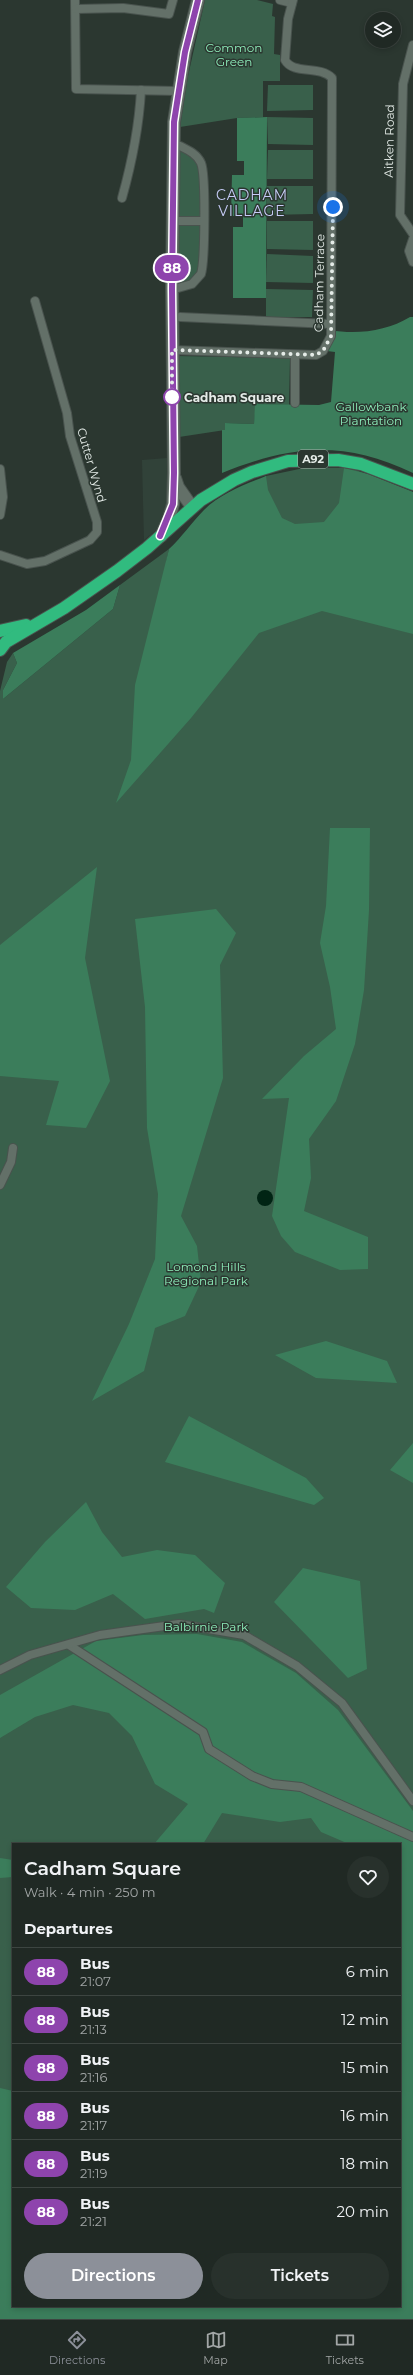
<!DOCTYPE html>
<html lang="en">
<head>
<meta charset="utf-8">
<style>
	body { margin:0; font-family:Montserrat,sans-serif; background:#28312c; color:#f1f3f6; height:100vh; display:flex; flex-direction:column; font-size:15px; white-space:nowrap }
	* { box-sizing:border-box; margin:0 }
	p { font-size:13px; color:#a2a6a6 }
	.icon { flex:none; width:22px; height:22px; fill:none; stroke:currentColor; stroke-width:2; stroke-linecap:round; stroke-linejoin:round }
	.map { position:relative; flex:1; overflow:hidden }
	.panel { position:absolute; left:12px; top:1843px; width:389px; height:464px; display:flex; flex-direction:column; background:#202924; border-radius:0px; box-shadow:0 2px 6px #0003,0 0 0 1px #3d4541 }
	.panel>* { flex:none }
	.badge { padding:0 8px; border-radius:13px; font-size:14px; line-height:26px }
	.controls { position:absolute; left:365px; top:12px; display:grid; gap:8px }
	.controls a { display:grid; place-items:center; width:36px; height:36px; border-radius:50%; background:#202924; box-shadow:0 2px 6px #0003,0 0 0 1px #3d4541; font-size:20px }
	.you { position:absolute; width:20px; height:20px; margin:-10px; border:3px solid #fff; border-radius:50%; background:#1a73e8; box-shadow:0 0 0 6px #1a73e833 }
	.map>.badge { position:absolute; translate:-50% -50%; box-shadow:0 0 0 2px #fff }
	h2 { padding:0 12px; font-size:15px; line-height:36px }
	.round { display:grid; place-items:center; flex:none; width:42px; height:42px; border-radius:21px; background:#28312c }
	.headline { display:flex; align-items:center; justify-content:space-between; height:68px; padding:0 12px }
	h1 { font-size:19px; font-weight:600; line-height:30px }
	.button { display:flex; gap:8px; margin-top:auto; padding:8px 12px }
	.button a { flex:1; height:46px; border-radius:24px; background:#8c9099; color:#fff; font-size:16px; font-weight:600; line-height:46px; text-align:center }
	.button a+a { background:#28312c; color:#f1f3f6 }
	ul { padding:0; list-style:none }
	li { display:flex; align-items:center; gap:12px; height:48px; padding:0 12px; border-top:1px solid #3d4541 }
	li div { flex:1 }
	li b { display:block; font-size:15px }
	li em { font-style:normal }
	li .badge { min-width:44px; font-weight:700; text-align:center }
	.tab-bar { display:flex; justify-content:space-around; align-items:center; height:56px; border-top:1px solid #3d4541; background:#202924; font-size:11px; color:#a2a6a6 }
	.tab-bar a { display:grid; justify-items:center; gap:2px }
	.tab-bar .selected { color:#8c9099 }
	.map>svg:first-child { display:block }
	.built { fill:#314239 }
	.green { fill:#39604b; fill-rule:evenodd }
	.forest { fill:#3b7d5b }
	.water { fill:#012414 }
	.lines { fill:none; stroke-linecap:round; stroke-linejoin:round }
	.street-casing { stroke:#49534e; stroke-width:10 }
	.secondary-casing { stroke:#49534e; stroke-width:14 }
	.highway-casing { stroke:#49534e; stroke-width:14 }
	.street { stroke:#637068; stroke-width:8 }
	.secondary { stroke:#637068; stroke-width:12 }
	.highway { stroke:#31bb7f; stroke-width:12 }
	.line-casing { stroke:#fff; stroke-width:9 }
	.line { stroke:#8e44ad; stroke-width:6 }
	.walk { stroke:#e4ebe7; stroke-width:4; stroke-dasharray:0 7.2 }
	.stop-dot { fill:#fff; stroke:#8e44ad; stroke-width:2 }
	.labels { text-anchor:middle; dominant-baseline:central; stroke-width:3; stroke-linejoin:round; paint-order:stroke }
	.shield { fill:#2b3730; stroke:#acb5b0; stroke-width:1 }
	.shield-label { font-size:11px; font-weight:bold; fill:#e4ebe7 }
	.park-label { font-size:12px; fill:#8decb9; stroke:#2b3730 }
	.street-label { font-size:12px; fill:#e4ebe7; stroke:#2b3730 }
	.stop-label { font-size:12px; font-weight:bold; fill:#e4ebe7; stroke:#2b3730; text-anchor:start }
	.quarter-label { font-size:14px; letter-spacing:1px; fill:#c6cbf6; stroke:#2b3730 }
</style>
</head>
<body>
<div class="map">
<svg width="413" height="2319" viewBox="0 0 413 2319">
	<rect width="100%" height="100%" fill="#2b3730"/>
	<!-- built -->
	<polygon class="built" points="167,458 168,501 165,515 155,531 144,540 142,460"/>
	<!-- green -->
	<g class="green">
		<polygon points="205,0 257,0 273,4 272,16 275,17 274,54 280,55 280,81 263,81 263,117 237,118 180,127 188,76"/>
		<polygon points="268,85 313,85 313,110 267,111"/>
		<polygon points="267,117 313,118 313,145 268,144"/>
		<polygon points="180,146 201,165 201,274 178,288"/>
		<polygon points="268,150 313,150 313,179 267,179"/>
		<polygon points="267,186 313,186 313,214 267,215"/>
		<polygon points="267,221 313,221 313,250 267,249"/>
		<polygon points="267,254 313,256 313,283 266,282"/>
		<polygon points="266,289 313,290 312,317 266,317"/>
		<polygon points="177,356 290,358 289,405 256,404 254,424 225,423 225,430 179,437"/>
		<path d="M304,468H344L356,470L413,492V2319H0V691L7,662L13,653L17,663L3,690V699L113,609L120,585L169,549L166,563L266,476ZM13,1844H400V2306H13Z"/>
	</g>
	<!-- forest -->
	<g class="forest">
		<polygon points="267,117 266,298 233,298 233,227 243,227 243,216 231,216 232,175 244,175 244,161 237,161 237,118"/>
		<path d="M410,317H413V473C344,440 291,445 222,473V430H225V423L254,424L255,404L319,405L331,402L335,352L327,351L330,330C357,335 387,331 410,317Z"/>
		<path d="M344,468L368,474L413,492V634L322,611L259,633L191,718L116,803L131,760L135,685L169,549C182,537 191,523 204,510C221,493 244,485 266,476L268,490L282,518L295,524L324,522L339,503Z"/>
		<polygon points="120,585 113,609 3,699 3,690 17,663 13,653 86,610"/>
		<polygon points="330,828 370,828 369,910 364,990 355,1044 336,1101 309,1139 311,1178 304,1211 368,1237 368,1269 340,1270 295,1252 281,1236 272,1216 289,1098 262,1099 304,1056 336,1029 330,987 320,943 326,906"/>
		<polygon points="97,867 85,958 110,1081 86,1128 46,1125 59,1081 0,1076 0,945"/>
		<polygon points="216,909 236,933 220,965 223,1078 181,1216 197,1246 201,1282 185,1316 155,1328 144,1371 92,1401 129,1324 155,1259 158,1194 147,1128 145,1007 135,919"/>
		<polygon points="326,1341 387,1361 397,1383 316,1378 275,1355"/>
		<polygon points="189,1416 306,1478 324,1498 314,1505 165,1462"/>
		<polygon points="413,1443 413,1483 390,1470"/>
		<polygon points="86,1502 102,1532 122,1557 157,1550 195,1555 225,1583 214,1613 204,1609 145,1619 113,1594 75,1610 31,1608 6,1587 45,1542"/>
		<polygon points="303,1568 360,1581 367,1669 348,1678 274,1602"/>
		<polygon points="197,1634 242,1642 296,1673 338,1710 413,1811 413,2319 0,2319 0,2088 13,2091 13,2306 400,2306 400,1844 349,1844 321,1832 311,1818 280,1822 222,1813 203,1844 154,1844 188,1804 155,1784 132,1736 109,1713 73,1705 35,1717 0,1738 0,1695 96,1641 143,1635"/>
		<polygon points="0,1858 13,1860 13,1877 0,1878"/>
	</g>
	<!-- water -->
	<circle class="water" cx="265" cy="1198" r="8"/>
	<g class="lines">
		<defs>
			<g id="street">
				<polyline points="75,0 76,89 178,91"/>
				<polyline points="280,0 292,3"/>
				<polyline points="76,9 123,8 169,14 173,0"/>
				<polyline points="413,45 403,84 400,215 413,234"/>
				<path d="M122,198C132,162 139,128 141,90"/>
				<polyline points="172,221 203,221"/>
				<polyline points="413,239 409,251 413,262"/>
				<path d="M178,288L192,284L201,274C205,261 206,175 201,163C197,154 188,150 180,146"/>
				<polyline points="180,317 330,324"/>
				<path d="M172,350L316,355L323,351L331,336L332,78C320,65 293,75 285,60L288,19L293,0"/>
				<polyline points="295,403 295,355"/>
				<polyline points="0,469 3,497 0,515"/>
				<polyline points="0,555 27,564 45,561 90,540 97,532 97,522 70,436 67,413 35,301"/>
				<polyline points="0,1185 11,1162 13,1148"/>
				<polyline points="69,1645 203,1732 209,1749 252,1776 272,1784 301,1787 413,1837"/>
				<polyline points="0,1670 30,1655 100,1635 179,1624 244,1635 297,1666 342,1703 413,1801"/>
			</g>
			<g id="secondary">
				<polyline points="175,478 178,487 192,507"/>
				<polyline points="161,536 169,519 173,504 174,473 172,289 174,122 185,52 198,0"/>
			</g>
			<g id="highway">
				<polyline points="0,631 26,625"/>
				<polyline points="0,650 6,642 64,608 117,571 147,548 201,500 234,480 252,472 288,461 338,460 361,464 413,484"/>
			</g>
		</defs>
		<!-- street casing -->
		<use href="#street" class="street-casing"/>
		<!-- secondary casing -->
		<use href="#secondary" class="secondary-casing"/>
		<!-- highway casing -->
		<use href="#highway" class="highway-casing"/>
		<!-- street -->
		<use href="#street" class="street"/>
		<!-- secondary -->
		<use href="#secondary" class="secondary"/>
		<!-- highway -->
		<use href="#highway" class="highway"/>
	</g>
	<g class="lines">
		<defs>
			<polyline id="line" points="160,536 173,504 174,473 172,289 174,122 185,52 198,0"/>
		</defs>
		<!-- line casing -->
		<use href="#line" class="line-casing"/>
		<!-- line -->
		<use href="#line" class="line"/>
		<!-- walk -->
		<polyline class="walk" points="172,397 172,350 316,355 323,351 331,336 333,207"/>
	</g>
	<!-- markers -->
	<circle class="stop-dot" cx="172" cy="397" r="8"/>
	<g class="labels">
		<!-- shield labels -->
		<rect class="shield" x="298" y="450" width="30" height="18" rx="3"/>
		<g class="shield-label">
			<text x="313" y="459">A92</text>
		</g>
		<!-- park labels -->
		<g class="park-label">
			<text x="234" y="47">Common<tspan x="234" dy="14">Green</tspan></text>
			<text x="371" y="406">Gallowbank<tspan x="371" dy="14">Plantation</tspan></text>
			<text x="206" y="1266">Lomond Hills<tspan x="206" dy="14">Regional Park</tspan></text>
			<text x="206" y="1626">Balbirnie Park</text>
		</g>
		<!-- street labels -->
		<g class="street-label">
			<text transform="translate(389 141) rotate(-89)">Aitken Road</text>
			<text transform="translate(319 283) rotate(-89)">Cadham Terrace</text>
			<text transform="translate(92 465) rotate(74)">Cutter Wynd</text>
		</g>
		<!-- stop labels -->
		<g class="stop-label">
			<text x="184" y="397">Cadham Square</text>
		</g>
		<!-- quarter labels -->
		<g class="quarter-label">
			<text x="252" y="195">CADHAM<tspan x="252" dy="16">VILLAGE</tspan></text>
		</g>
	</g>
</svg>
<div class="controls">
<a><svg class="icon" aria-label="layers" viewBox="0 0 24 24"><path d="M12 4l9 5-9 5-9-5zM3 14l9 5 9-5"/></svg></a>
</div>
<div class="you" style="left:333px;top:207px"></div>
<b class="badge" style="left:172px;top:268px;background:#8e44ad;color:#fff">88</b>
<section class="panel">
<div class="headline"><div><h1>Cadham Square</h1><p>Walk · 4 min · 250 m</p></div><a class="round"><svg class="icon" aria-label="heart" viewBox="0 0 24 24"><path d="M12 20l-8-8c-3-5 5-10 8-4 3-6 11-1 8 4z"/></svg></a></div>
<h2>Departures</h2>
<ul>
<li><span class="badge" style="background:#8e44ad;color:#fff">88</span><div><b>Bus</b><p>21:07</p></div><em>6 min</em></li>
<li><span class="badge" style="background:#8e44ad;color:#fff">88</span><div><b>Bus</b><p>21:13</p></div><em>12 min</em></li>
<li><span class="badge" style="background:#8e44ad;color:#fff">88</span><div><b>Bus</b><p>21:16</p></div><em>15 min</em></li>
<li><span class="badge" style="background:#8e44ad;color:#fff">88</span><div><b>Bus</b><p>21:17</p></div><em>16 min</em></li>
<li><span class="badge" style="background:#8e44ad;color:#fff">88</span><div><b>Bus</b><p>21:19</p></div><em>18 min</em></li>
<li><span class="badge" style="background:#8e44ad;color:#fff">88</span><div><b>Bus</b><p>21:21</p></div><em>20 min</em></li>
</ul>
<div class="button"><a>Directions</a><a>Tickets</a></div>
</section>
</div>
<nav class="tab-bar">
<a class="selected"><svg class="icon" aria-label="directions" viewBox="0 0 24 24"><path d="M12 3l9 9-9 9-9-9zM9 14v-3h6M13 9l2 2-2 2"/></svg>Directions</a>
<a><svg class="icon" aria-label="map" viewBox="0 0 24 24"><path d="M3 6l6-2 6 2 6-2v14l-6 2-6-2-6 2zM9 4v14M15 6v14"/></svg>Map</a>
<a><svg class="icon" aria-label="tickets" viewBox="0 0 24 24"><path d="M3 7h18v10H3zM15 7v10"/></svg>Tickets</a>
</nav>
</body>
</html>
